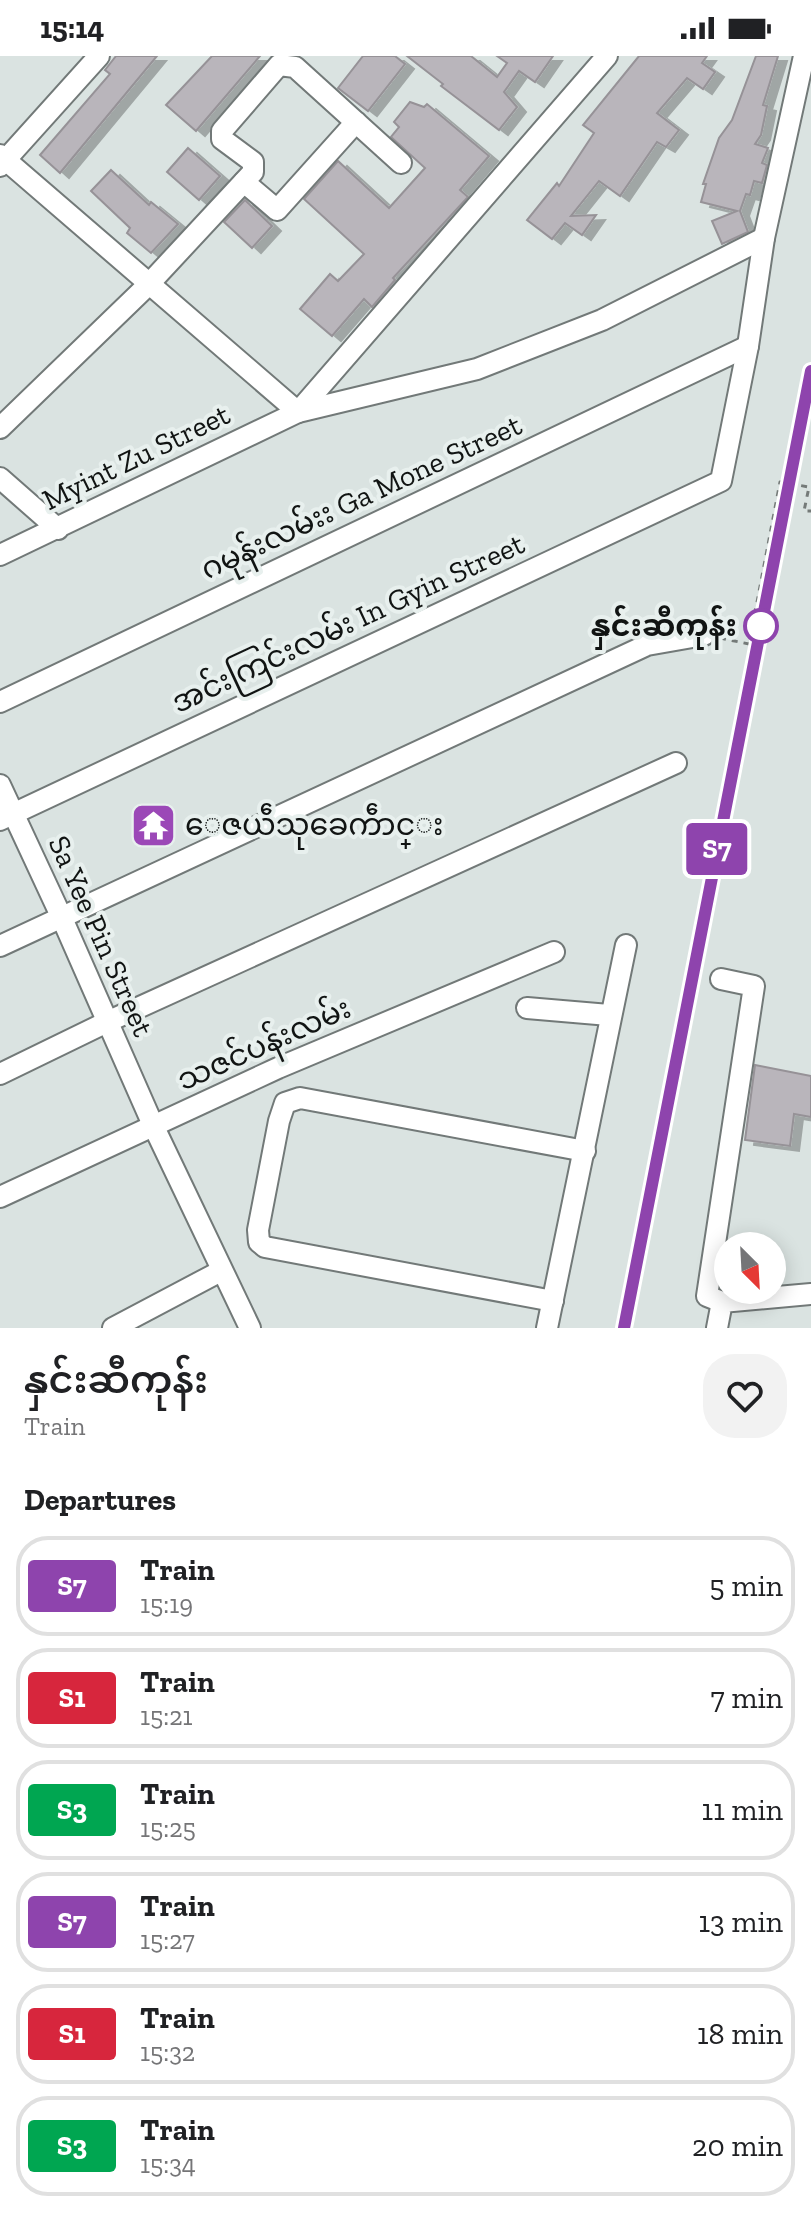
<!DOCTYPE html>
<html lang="en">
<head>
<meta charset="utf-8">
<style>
	body { margin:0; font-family:"Zilla Slab","Noto Sans Myanmar",serif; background:#f2f2f2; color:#202124; height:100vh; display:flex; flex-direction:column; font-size:30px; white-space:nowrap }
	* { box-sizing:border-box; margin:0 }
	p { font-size:26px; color:#757577 }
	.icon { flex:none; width:44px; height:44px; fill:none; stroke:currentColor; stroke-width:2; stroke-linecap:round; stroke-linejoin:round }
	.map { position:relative; height:1272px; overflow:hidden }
	.sheet { display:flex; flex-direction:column; background:#fff; flex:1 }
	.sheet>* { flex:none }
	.badge { padding:0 16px; border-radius:6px; font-size:28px; line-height:52px }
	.needle { width:52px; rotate:156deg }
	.controls { position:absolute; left:714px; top:1176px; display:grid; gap:16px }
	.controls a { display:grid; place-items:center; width:72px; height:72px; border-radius:50%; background:#fff; box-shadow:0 4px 20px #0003; font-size:40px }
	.map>.badge { position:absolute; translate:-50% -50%; box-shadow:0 0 0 4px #fff }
	h2 { padding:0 24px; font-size:30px; line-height:72px }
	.round { display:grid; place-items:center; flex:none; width:84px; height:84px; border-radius:32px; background:#f2f2f2 }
	.headline { display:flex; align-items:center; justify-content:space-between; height:136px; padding:0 24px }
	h1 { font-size:38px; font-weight:600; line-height:60px }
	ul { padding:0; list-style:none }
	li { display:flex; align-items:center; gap:24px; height:100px; margin:0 16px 12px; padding:0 8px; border:4px solid #e0e0e0; border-radius:32px }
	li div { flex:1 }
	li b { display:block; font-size:30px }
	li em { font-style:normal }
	li .badge { min-width:88px; font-weight:700; text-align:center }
	.status { display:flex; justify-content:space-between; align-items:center; height:56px; padding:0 40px; background:#fff; direction:ltr }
	.status svg { height:22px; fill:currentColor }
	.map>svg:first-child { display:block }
	.building { fill:#b9b5bb; stroke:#969297; stroke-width:2; filter:url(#shadow) }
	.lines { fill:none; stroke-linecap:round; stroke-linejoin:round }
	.minor-casing { stroke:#727978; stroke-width:24 }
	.path { stroke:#747a78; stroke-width:3; stroke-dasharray:6 6; stroke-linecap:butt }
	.minor { stroke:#fff; stroke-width:20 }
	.rail { stroke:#4b504e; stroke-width:5; stroke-dasharray:12 6; stroke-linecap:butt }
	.line-casing { stroke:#fff; stroke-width:18 }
	.line { stroke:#8e44ad; stroke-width:12 }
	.stop-dot { fill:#fff; stroke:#8e44ad; stroke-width:4 }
	.labels { text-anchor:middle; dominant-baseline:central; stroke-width:8; stroke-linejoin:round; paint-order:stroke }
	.street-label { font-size:30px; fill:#111413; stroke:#e8f0ee }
	.stop-label { font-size:30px; font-weight:bold; fill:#111413; stroke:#e8f0ee; text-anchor:end }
	.poi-label { font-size:30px; fill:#111413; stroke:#e8f0ee; text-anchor:start }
</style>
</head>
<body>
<div class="status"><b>15:14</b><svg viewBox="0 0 49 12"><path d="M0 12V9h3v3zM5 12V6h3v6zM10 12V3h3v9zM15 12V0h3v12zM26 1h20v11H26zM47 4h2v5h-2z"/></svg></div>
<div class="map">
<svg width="811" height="1272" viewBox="0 0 811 1272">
	<defs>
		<filter id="shadow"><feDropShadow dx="9" dy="5" stdDeviation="0" flood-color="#0004"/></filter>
	</defs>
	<rect width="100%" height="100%" fill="#dae3e1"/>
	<!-- building -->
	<g class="building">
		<polygon points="116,0 157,0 60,117 40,99 110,18 105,14"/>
		<polygon points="212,0 260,0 196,75 166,49"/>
		<polygon points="363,0 395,0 405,8 368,55 338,32"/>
		<polygon points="407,0 471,0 497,21 507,7 497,0 553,0 535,26 519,15 504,36 517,51 499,74 441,30 443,28"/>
		<polygon points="639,0 707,0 702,7 715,16 703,33 687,22 657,57 679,74 666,91 657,86 620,140 599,125 571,160 596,159 582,179 565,167 552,183 527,164 557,127 559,130 594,77 583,69"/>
		<polygon points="756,0 778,0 763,49 767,50 761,79 755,88 768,92 762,107 767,109 762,127 754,125 750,139 746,138 740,155 748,176 722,188 712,165 737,155 701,146 706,128 703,128 719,82 732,64"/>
		<polygon points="410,46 424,51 427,48 489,100 460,134 468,141 393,222 395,224 372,251 364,243 332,280 300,253 330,218 338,225 364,198 304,143 338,105 389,152 425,112 391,81 399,71 394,66"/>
		<polygon points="188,92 220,120 199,144 167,116"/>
		<polygon points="111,114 149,149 151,146 178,168 151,197 127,177 130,172 91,135"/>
		<polygon points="245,144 272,170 252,192 224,166"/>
		<polygon points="755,1009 811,1020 811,1061 794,1058 790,1090 745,1084"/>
	</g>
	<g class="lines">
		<defs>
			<g id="minor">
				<polyline points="0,99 298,356"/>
				<polyline points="0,110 99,0"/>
				<polyline points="244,126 277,154 356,66"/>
				<polyline points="298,356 607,0"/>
				<polyline points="0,372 148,229 253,116 253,106 222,83 222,75 279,9 295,11 401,107"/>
				<polyline points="0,422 58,473"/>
				<polyline points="0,499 298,356 477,313 602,264 764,182"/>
				<polyline points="0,646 748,290"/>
				<polyline points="0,729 61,860 153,1069 250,1272"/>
				<polyline points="0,764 721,425 748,290 764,182 804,0"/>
				<polyline points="0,890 647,589 704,579"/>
				<polyline points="721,923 754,930 707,1240 722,1246"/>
				<polyline points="527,952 609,959"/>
				<polyline points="0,1018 107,966 676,707"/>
				<polyline points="0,1141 278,1012 554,896"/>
				<polyline points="553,1245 265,1191 259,1186 258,1174 279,1065 285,1047 300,1042 585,1095"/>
				<polyline points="113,1272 221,1215"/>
				<polyline points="547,1272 626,889"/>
				<polyline points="717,1272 722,1246 811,1238"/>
			</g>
		</defs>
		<!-- minor casing -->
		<use href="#minor" class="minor-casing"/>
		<!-- path -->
		<polyline class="path" points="720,582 749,588 780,426 809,431 804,455 811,455"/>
		<!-- minor -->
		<use href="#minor" class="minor"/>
		<!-- rail -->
		<polyline class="rail" points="624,1272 811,315"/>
	</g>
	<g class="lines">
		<defs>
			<polyline id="line" points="624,1272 811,315"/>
		</defs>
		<!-- line casing -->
		<use href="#line" class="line-casing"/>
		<!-- line -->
		<use href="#line" class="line"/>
	</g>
	<!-- icons -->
	<defs>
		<symbol id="temple-square" viewBox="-11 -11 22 22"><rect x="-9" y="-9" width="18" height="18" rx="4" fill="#9b48b7" stroke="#e8f0ee"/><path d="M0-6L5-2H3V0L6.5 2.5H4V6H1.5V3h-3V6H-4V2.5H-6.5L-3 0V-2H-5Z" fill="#fff"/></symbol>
	</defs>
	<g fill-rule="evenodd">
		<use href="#temple-square" x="128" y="744" width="51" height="51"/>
	</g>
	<!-- markers -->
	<circle class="stop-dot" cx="761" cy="570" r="16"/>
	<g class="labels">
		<!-- street labels -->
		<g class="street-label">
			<text transform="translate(136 401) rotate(-26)">Myint Zu Street</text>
			<text transform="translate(361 441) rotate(-25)">ဂမုန်းလမ်းး Ga Mone Street</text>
			<text transform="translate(348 567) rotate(-25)">အင်းကြင်းလမ်း In Gyin Street</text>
			<text transform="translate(101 880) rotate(66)">Sa Yee Pin Street</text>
			<text transform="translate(264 988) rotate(-24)">သဇင်ပန်းလမ်း</text>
		</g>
		<!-- stop labels -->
		<g class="stop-label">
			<text x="737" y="570">နှင်းဆီကုန်း</text>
		</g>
		<!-- poi labels -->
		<g class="poi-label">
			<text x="185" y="769">ေဇယဵသုခေကဵာင္း</text>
		</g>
	</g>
</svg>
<div class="controls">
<a><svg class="needle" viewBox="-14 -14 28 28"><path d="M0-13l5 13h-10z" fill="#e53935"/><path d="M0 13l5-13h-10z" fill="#757577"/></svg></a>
</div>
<b class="badge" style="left:717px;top:793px;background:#8e44ad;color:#fff">S7</b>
</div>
<section class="sheet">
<div class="headline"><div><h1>နှင်းဆီကုန်း</h1><p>Train</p></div><a class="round"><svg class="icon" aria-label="heart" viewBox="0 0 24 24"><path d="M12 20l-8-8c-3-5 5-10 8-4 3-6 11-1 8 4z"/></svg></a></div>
<h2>Departures</h2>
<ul>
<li><span class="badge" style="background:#8e44ad;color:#fff">S7</span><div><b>Train</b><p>15:19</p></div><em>5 min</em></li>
<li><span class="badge" style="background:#d7263d;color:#fff">S1</span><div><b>Train</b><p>15:21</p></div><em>7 min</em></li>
<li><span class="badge" style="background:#00a651;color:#fff">S3</span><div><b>Train</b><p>15:25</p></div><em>11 min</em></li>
<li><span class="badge" style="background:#8e44ad;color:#fff">S7</span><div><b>Train</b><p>15:27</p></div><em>13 min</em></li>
<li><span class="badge" style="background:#d7263d;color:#fff">S1</span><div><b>Train</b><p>15:32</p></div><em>18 min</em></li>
<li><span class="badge" style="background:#00a651;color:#fff">S3</span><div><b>Train</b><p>15:34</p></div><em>20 min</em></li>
</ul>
</section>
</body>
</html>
